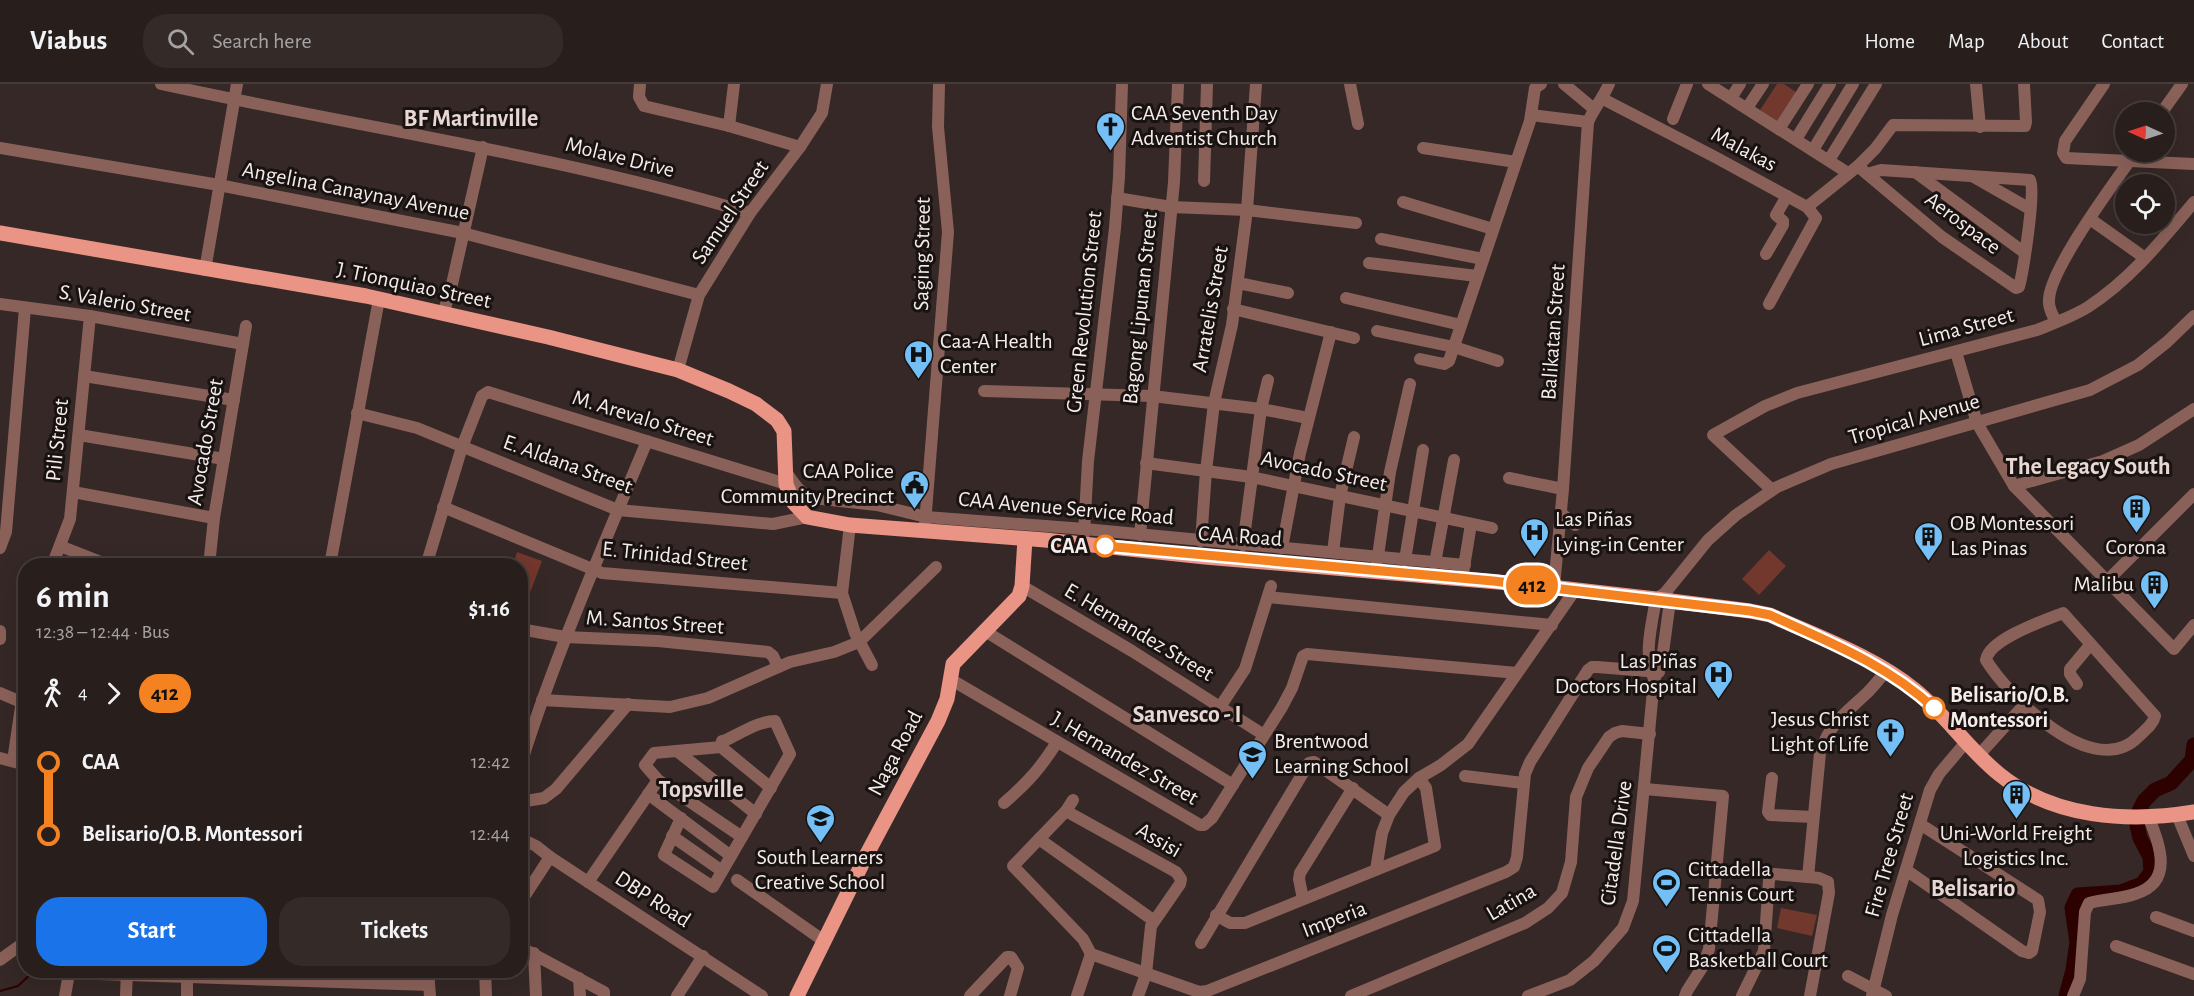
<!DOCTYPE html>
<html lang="en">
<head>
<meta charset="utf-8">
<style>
	body { margin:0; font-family:"Alegreya Sans",sans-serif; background:#342b29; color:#f1f3f6; height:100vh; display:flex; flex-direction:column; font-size:22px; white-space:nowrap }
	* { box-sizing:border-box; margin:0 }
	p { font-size:20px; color:#a5a2a3 }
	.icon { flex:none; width:33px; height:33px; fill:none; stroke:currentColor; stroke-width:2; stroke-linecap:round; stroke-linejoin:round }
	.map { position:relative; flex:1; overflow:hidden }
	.sheet { position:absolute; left:18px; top:474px; width:510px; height:420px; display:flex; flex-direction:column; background:#281e1c; border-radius:24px; box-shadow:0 6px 24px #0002,0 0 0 2px #443c3b }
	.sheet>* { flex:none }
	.badge { padding:0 12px; border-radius:20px; font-size:21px; line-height:39px }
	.needle { width:39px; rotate:273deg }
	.controls { position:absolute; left:2115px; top:18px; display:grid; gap:12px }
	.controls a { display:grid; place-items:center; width:60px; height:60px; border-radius:50%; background:#281e1c; box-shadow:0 6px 24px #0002,0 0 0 2px #443c3b; font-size:30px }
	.map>.badge { position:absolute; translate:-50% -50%; box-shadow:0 0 0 3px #fff }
	.legs { display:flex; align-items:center; gap:9px; height:66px; padding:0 18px; font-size:20px }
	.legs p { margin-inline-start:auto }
	.head { display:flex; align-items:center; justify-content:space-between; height:102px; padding:0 18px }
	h1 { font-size:33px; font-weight:600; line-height:45px }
	.action { display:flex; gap:12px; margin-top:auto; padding:12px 18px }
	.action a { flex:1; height:69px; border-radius:24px; background:#1a73e8; color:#fff; font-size:24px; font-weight:600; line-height:69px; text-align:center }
	.action a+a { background:#342b29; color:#f1f3f6 }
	ul { padding:0 18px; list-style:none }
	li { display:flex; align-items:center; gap:21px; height:72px; font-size:22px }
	li i { display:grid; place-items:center; width:9px; height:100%; margin:0 8px; background:currentColor }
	li i::after { content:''; width:15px; height:15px; margin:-8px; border:4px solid; border-radius:50%; background:#281e1c }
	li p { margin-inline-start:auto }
	li:first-child i { background:linear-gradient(#0000 50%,currentColor 0) }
	li:last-child i { background:linear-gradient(currentColor 50%,#0000 0) }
	header { display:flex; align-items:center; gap:36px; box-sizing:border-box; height:84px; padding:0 30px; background:#281e1c; border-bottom:2px solid #443c3b }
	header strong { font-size:28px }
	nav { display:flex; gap:33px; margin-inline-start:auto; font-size:21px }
	.search { width:420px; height:54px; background:#342b29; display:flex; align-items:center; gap:15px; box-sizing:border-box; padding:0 21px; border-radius:24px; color:#a5a2a3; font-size:22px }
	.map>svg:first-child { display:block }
	.pitch { fill:#72372d }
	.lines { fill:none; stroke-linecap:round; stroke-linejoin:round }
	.stream { stroke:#2d0100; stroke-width:2 }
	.river { stroke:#2d0100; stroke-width:15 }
	.minor { stroke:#8a6159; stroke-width:12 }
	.major { stroke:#e99485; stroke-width:15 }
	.line-1-casing { stroke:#fff; stroke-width:14 }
	.line-1 { stroke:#f58220; stroke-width:9 }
	.stop-1-dot { fill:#fff; stroke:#f58220; stroke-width:3 }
	.labels { text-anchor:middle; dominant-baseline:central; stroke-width:6; stroke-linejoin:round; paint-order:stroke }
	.poi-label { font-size:22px; fill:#f5eceb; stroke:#181311; text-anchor:start }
	.street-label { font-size:22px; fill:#f5eceb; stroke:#181311 }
	.stop-label { font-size:22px; font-weight:bold; fill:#f5eceb; stroke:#181311; text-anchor:end }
	.neighbourhood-label { font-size:24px; font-weight:bold; fill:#e8d7d3; stroke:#181311 }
</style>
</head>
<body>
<header>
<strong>Viabus</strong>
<div class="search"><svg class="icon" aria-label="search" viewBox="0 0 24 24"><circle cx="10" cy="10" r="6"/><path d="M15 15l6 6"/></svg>Search here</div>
<nav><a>Home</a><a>Map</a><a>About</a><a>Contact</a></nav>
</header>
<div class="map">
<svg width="2194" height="912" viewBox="0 0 2194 912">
	<rect width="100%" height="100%" fill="#352826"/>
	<!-- pitch -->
	<g class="pitch">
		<polygon points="1777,0 1784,0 1799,10 1779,39 1760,26"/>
		<polygon points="1769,466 1786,482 1759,511 1742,495"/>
		<polygon points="517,468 542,477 528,514 521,511 520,482 513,481"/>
		<polygon points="1781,824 1817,831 1812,852 1777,844"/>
	</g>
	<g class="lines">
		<!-- stream -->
		<polyline class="stream" points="0,907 18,902 35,886"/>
		<!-- river -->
		<polyline class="river" points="2066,912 2073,886 2077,858 2072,824 2078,811 2121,808 2142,800 2151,788 2150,773 2140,754 2137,741 2138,729 2144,717 2155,706 2171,699 2192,676 2194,661"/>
		<!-- minor -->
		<g class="minor">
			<path d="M161,0C358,43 557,71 750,129"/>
			<polyline points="640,0 639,13 644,22 729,42 800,63"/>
			<polyline points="1350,0 1358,40"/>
			<polyline points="1564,0 1594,25"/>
			<polyline points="1708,0 1848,89"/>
			<polyline points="1976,0 1980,43"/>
			<polyline points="2104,0 2065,57 2063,69 2066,74 2194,80"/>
			<polyline points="1731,14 1740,0"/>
			<polyline points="1603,15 1715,73 1807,123 1858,82 1875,65 1893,41 2025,42 2026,38 2024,0"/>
			<polyline points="1747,24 1763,0"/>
			<polyline points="2162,28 2182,0"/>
			<polyline points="1531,31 1588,38"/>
			<polyline points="1673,35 1687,0"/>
			<polyline points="729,42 734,0"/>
			<polyline points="1779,45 1808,0"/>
			<polyline points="1796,55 1830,0"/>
			<polyline points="0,64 219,101 463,149 699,211"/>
			<polyline points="1423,64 1516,78"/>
			<polyline points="1813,66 1853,0"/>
			<polyline points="1829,76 1876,0"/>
			<path d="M1858,82L1867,90L1942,153L2016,204L2019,203C2023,188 2036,106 2030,96L1881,86L1867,90"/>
			<polyline points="1915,88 2025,169"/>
			<polyline points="1974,93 2030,125"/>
			<polyline points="1204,97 1207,0"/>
			<polyline points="1117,114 1171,123 1247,126 1356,139"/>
			<polyline points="1403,118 1493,145"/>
			<polyline points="2090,135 2145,174"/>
			<polyline points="1381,155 1483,175"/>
			<polyline points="1766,170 1783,141 1783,137 1776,131 1787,112"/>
			<polyline points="1369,179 1477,192"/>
			<polyline points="205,186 237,0"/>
			<polyline points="1238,199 1288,209"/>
			<polyline points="1346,214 1461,241"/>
			<polyline points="0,220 90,232 243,260"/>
			<polyline points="1769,220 1816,134 1807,123"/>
			<polyline points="1233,225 1354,254"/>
			<polyline points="443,229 450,209 483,63"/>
			<path d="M2056,238C2053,231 2048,225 2049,216C2049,186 2116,96 2136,68"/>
			<polyline points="1377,247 1454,263 1498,277"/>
			<polyline points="1956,268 1977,339 2014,402 2174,565 2194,541"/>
			<polyline points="1420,275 1444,280 1449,277 1530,37 1535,4 1541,0"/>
			<polyline points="678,286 699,211 750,129 800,63 822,29 827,0"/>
			<polyline points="84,292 234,316"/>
			<polyline points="984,307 1152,312 1261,325 1308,334"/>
			<polyline points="357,329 417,344 618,426 773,440 807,433"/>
			<polyline points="79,351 224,375"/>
			<polyline points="1146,379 1251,393 1492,444"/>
			<path d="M786,388C794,399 799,409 812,414L877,421L926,433L1085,445L1465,481"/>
			<polyline points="1509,394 1563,405"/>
			<polyline points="2014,402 2103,377 2139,361 2194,325"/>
			<path d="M1772,406L1713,351L1765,322L1797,309L2037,246C2054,239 2072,233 2088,223C2131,195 2162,156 2194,118"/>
			<polyline points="73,408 214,434"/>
			<polyline points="443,423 602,489 842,509"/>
			<polyline points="1561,429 1575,441"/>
			<polyline points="925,440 948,148 938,43 939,0"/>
			<polyline points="850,441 842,509 855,549 872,581"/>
			<polyline points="1084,450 1088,377 1115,144 1119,93 1122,0"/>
			<polyline points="1140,451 1174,98 1178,0"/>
			<polyline points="1201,457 1206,387 1214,319 1232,241 1247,126 1256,0"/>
			<polyline points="1243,461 1261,325 1268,296"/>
			<polyline points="60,462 111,482"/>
			<polyline points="0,464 6,448 25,224"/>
			<polyline points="1282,464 1300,369 1331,248"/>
			<polyline points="1333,468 1340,412 1354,353"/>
			<polyline points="1405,476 1423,366"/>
			<polyline points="1377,479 1390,388 1410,300"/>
			<polyline points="1435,479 1454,376"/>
			<polyline points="330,481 379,215"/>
			<polyline points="52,482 70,435 90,232"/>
			<polyline points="209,482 214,434 246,242"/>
			<polyline points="426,482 462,363 482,312 488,308 786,400"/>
			<polyline points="1463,489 1471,440"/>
			<polyline points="2108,496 2194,410"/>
			<polyline points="1022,502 1132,567 1264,651"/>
			<path d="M1554,503L1563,405L1588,38C1594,24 1603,14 1609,0"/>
			<polyline points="1268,513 1552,541"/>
			<path d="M2063,529L2155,632C2153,641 2144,647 2138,653C2093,698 2009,613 1986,576C1989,555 2045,536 2063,529Z"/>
			<polyline points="520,545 565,553 658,557 768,568 773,572 778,583"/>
			<polyline points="0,547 0,555"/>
			<polyline points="985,547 1233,701"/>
			<polyline points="950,595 1200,741 1204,741 1212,734 1282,623 1292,604 1303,572 1307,570 1517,589"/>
			<path d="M1654,595C1643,572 1652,539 1656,515L1665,509L1708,456L1736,431L1777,403L1831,380L2090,306L2138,281L2167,258L2194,232"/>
			<polyline points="2077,600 2070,590 2070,585 2090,561"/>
			<polyline points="0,609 21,618"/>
			<polyline points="542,616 670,623 708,614 790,578 834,568 859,558 936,483"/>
			<polyline points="1220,623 1245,585 1271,502"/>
			<polyline points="677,667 756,730"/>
			<polyline points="1979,671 2025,620"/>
			<polyline points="0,674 26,681"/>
			<polyline points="13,677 26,589"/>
			<path d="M520,683C555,571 602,465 647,357"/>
			<polyline points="1465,692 1523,699"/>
			<polyline points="1772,694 1768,728 1770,731 1813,733"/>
			<polyline points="1645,705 1723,712 1709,865 1703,882 1687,907 1685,912"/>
			<polyline points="648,710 731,772"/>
			<polyline points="1073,716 1066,727 1013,782 1083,855 1091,870 1199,908 1207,907 1506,788 1514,783 1517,773 1525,690 1530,678 1588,586 1592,583 1597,583 1659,588"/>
			<polyline points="520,718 544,714 556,705 628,620"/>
			<path d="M1004,719C1028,698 1040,685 1057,658"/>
			<polyline points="1066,727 1176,788 1181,795 1180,800 1151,842 1146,890 1138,912"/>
			<polyline points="2177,731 2194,772"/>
			<path d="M681,734L664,771L713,803L790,670L775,637C759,637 741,649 726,656L722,657L721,663"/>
			<polyline points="672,752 722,787"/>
			<polyline points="742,753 658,696 645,681 654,669 721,663 771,704"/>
			<polyline points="520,754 536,762 550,773 762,912"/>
			<polyline points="1039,755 1153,836"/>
			<polyline points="1376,786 1382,749 1389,731 1404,708 1419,694 1441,681 1468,660 1575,506"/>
			<polyline points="1906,786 2022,867 2029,869 2032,867 2040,828 2038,816 1920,740"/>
			<path d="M1808,793L1820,669C1830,638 1846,629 1868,608C1875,601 1880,594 1887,586"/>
			<polyline points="737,796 824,857"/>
			<polyline points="588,798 658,696"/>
			<polyline points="1303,815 1299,795 1300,789 1353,704"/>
			<polyline points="520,819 550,773"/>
			<polyline points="1216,831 1230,839 1245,839 1435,762 1426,704 1419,694"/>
			<polyline points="2156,833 2194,847"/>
			<polyline points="1201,859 1309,679 1314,678 1317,680 1389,731"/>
			<polyline points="22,860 26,731"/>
			<polyline points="2116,862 2194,890"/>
			<polyline points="520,863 604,908 604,912"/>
			<polyline points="534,869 536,912"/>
			<polyline points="0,876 26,857"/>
			<polyline points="428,886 430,912"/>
			<polyline points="485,886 486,912"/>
			<polyline points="1848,892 1886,912"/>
			<polyline points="579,894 580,912"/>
			<polyline points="65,912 69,889 429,901"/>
			<polyline points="126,912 127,886"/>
			<polyline points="187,912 187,886"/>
			<polyline points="677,912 703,872"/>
			<polyline points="970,912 1007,873 1011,873 1018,884 1010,912"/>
			<polyline points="1077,912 1091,870"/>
			<polyline points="1351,912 1525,839 1548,824 1562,809 1571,778 1576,713 1588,684 1609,653 1615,649 1622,647 1650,650"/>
			<polyline points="1528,912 1570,896 1594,877 1623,844 1633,817 1654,596 1662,576 1670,517 1667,511"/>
			<polyline points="1742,912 1764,867 1769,796 1771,791 1774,790 1819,794 1828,798 1829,809 1810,912"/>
			<polyline points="1872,912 1892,831 1930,706 1939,690 1966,658"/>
			<path d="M2073,912L2080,895L2085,828L2089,819C2104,815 2121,815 2135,810C2174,798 2160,762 2149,734"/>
		</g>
		<!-- major -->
		<g class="major">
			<path d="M0,149L366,212L548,253L678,286L729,307L756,320L777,336L784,347L786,400L793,418L807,433L850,441L1045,456L1205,473L1533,501L1656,515L1750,527L1770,531C1818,553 1873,572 1915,606C1946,631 1968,665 1999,690C2053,734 2128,739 2194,728"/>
			<polyline points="797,912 867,770 938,637 947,615 953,580 1019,512 1022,502 1025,455"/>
		</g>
	</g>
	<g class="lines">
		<defs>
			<path id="line-1" d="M1105,462L1493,497L1750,527L1770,531C1829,558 1886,580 1934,624"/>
		</defs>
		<!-- line-1 casing -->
		<use href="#line-1" class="line-1-casing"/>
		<!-- line-1 -->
		<use href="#line-1" class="line-1"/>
	</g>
	<!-- icons -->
	<defs>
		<symbol id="church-pin" viewBox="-11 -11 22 30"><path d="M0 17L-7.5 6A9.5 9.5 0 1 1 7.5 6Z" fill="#74c0f6" stroke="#181311"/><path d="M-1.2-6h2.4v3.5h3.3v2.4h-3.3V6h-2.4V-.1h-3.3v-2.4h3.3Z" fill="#111"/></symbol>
		<symbol id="hospital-pin" viewBox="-11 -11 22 30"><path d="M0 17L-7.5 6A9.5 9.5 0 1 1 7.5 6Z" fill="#74c0f6" stroke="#181311"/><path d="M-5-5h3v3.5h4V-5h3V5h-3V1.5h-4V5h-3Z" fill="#111"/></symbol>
		<symbol id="civic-pin" viewBox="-11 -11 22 30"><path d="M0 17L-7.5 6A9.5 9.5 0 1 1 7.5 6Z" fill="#74c0f6" stroke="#181311"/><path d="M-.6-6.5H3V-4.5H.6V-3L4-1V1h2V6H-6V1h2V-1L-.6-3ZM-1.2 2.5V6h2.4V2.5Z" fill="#111"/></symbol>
		<symbol id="building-pin" viewBox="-11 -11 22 30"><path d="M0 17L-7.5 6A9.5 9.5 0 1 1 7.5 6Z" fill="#74c0f6" stroke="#181311"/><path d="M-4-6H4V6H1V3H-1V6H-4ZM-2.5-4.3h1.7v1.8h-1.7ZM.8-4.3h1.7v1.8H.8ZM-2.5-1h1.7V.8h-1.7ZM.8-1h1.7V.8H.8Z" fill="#111"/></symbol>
		<symbol id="school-pin" viewBox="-11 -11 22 30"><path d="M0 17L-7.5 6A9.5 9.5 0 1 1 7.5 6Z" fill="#74c0f6" stroke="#181311"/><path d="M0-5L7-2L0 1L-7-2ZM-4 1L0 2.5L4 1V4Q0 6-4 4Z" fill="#111"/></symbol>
		<symbol id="stadium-pin" viewBox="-11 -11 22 30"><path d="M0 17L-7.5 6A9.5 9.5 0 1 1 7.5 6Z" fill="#74c0f6" stroke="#181311"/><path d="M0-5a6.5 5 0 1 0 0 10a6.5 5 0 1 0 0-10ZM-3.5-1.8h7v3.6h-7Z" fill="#111"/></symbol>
	</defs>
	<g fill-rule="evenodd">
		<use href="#church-pin" x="1094" y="26" width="33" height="45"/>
		<use href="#hospital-pin" x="902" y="254" width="33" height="45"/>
		<use href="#civic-pin" x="898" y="384" width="33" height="45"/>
		<use href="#building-pin" x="2120" y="408" width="33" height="45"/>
		<use href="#hospital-pin" x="1518" y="432" width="33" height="45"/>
		<use href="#building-pin" x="1912" y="436" width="33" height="45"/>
		<use href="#building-pin" x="2138" y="484" width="33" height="45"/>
		<use href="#hospital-pin" x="1702" y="574" width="33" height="45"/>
		<use href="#church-pin" x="1874" y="632" width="33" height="45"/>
		<use href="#school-pin" x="1236" y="654" width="33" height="45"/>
		<use href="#building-pin" x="2000" y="694" width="33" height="45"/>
		<use href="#school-pin" x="804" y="718" width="33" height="45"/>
		<use href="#stadium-pin" x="1650" y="782" width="33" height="45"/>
		<use href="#stadium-pin" x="1650" y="848" width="33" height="45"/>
	</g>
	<!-- markers -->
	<g class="stop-1-dot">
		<circle cx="1105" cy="462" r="10"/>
		<circle cx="1934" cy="624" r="10"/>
	</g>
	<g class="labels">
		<!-- poi labels -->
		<g class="poi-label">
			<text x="1131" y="29">CAA Seventh Day<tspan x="1131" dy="25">Adventist Church</tspan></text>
			<text x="940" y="257">Caa-A Health<tspan x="940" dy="25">Center</tspan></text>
			<text x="894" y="387" text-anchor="end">CAA Police<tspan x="894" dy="25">Community Precinct</tspan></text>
			<text x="1555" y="435">Las Piñas<tspan x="1555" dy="25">Lying-in Center</tspan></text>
			<text x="1950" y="439">OB Montessori<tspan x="1950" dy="25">Las Pinas</tspan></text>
			<text x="2136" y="463" text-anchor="middle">Corona</text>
			<text x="2134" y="500" text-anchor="end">Malibu</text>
			<text x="1697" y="577" text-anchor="end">Las Piñas<tspan x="1697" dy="25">Doctors Hospital</tspan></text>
			<text x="1869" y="635" text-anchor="end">Jesus Christ<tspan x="1869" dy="25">Light of Life</tspan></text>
			<text x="1274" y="657">Brentwood<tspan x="1274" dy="25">Learning School</tspan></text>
			<text x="2016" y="749" text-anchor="middle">Uni-World Freight<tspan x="2016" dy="25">Logistics Inc.</tspan></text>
			<text x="820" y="773" text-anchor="middle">South Learners<tspan x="820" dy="25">Creative School</tspan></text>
			<text x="1688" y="785">Cittadella<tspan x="1688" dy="25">Tennis Court</tspan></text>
			<text x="1688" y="851">Cittadella<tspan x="1688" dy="25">Basketball Court</tspan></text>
		</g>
		<!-- street labels -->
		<g class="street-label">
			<text transform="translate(1744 65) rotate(28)">Malakas</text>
			<text transform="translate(620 73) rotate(14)">Molave Drive</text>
			<text transform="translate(356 107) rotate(11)">Angelina Canaynay Avenue</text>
			<text transform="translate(730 128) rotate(-56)">Samuel Street</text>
			<text transform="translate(1963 139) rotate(37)">Aerospace</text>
			<text transform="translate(922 170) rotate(-89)">Saging Street</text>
			<text transform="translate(414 201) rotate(12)">J. Tionquiao Street</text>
			<text transform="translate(125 219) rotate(10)">S. Valerio Street</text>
			<text transform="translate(1140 224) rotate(-84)">Bagong Lipunan Street</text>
			<text transform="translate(1210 225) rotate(-80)">Arratelis Street</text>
			<text transform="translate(1084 228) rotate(-84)">Green Revolution Street</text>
			<text transform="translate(1966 243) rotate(-15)">Lima Street</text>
			<text transform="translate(1553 248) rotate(-86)">Balikatan Street</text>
			<text transform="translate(643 334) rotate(17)">M. Arevalo Street</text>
			<text transform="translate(1914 335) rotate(-16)">Tropical Avenue</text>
			<text transform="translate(57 356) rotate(-84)">Pili Street</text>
			<text transform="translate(205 358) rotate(-80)">Avocado Street</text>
			<text transform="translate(568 380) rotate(20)">E. Aldana Street</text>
			<text transform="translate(1324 387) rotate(12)">Avocado Street</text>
			<text transform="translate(1066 424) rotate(5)">CAA Avenue Service Road</text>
			<text transform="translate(1240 452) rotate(4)">CAA Road</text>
			<text transform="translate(675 472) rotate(6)">E. Trinidad Street</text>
			<text transform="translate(655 538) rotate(4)">M. Santos Street</text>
			<text transform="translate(1139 548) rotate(31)">E. Hernandez Street</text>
			<text transform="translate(895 669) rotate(-62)">Naga Road</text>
			<text transform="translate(1125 674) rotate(30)">J. Hernandez Street</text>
			<text transform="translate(1159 756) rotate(30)">Assisi</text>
			<text transform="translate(1616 759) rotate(-82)">Citadella Drive</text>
			<text transform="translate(1889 771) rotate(-74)">Fire Tree Street</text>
			<text transform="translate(653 815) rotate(33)">DBP Road</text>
			<text transform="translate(1511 818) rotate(-30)">Latina</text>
			<text transform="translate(1334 835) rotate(-21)">Imperia</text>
		</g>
		<!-- stop labels -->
		<g class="stop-label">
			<text x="1088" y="462">CAA</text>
			<text x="1950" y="611" text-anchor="start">Belisario/O.B.<tspan x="1950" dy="25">Montessori</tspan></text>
		</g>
		<!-- neighbourhood labels -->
		<g class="neighbourhood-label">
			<text x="471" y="35">BF Martinville</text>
			<text x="2088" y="383">The Legacy South</text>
			<text x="1187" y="631">Sanvesco - I</text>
			<text x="701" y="706">Topsville</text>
			<text x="1973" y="805">Belisario</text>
		</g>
	</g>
</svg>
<div class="controls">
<a><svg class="needle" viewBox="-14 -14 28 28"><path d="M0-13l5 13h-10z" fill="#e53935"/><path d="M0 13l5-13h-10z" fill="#a5a2a3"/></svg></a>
<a><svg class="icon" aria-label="locate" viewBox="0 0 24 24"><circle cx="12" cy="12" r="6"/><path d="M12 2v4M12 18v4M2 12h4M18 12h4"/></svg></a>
</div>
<b class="badge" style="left:1532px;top:501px;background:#f58220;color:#111">412</b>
<section class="sheet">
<div class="head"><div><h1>6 min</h1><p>12:38 – 12:44 · Bus</p></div><b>$1.16</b></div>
<div class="legs"><svg class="icon" aria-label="walk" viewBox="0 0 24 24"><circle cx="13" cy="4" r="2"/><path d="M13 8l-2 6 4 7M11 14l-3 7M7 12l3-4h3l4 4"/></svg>4<svg class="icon" aria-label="forward" viewBox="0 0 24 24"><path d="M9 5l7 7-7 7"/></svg><b class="badge" style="background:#f58220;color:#111">412</b></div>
<ul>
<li><i style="color:#f58220"></i><b>CAA</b><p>12:42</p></li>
<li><i style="color:#f58220"></i><b>Belisario/O.B. Montessori</b><p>12:44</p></li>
</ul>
<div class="action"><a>Start</a><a>Tickets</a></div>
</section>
</div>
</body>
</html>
